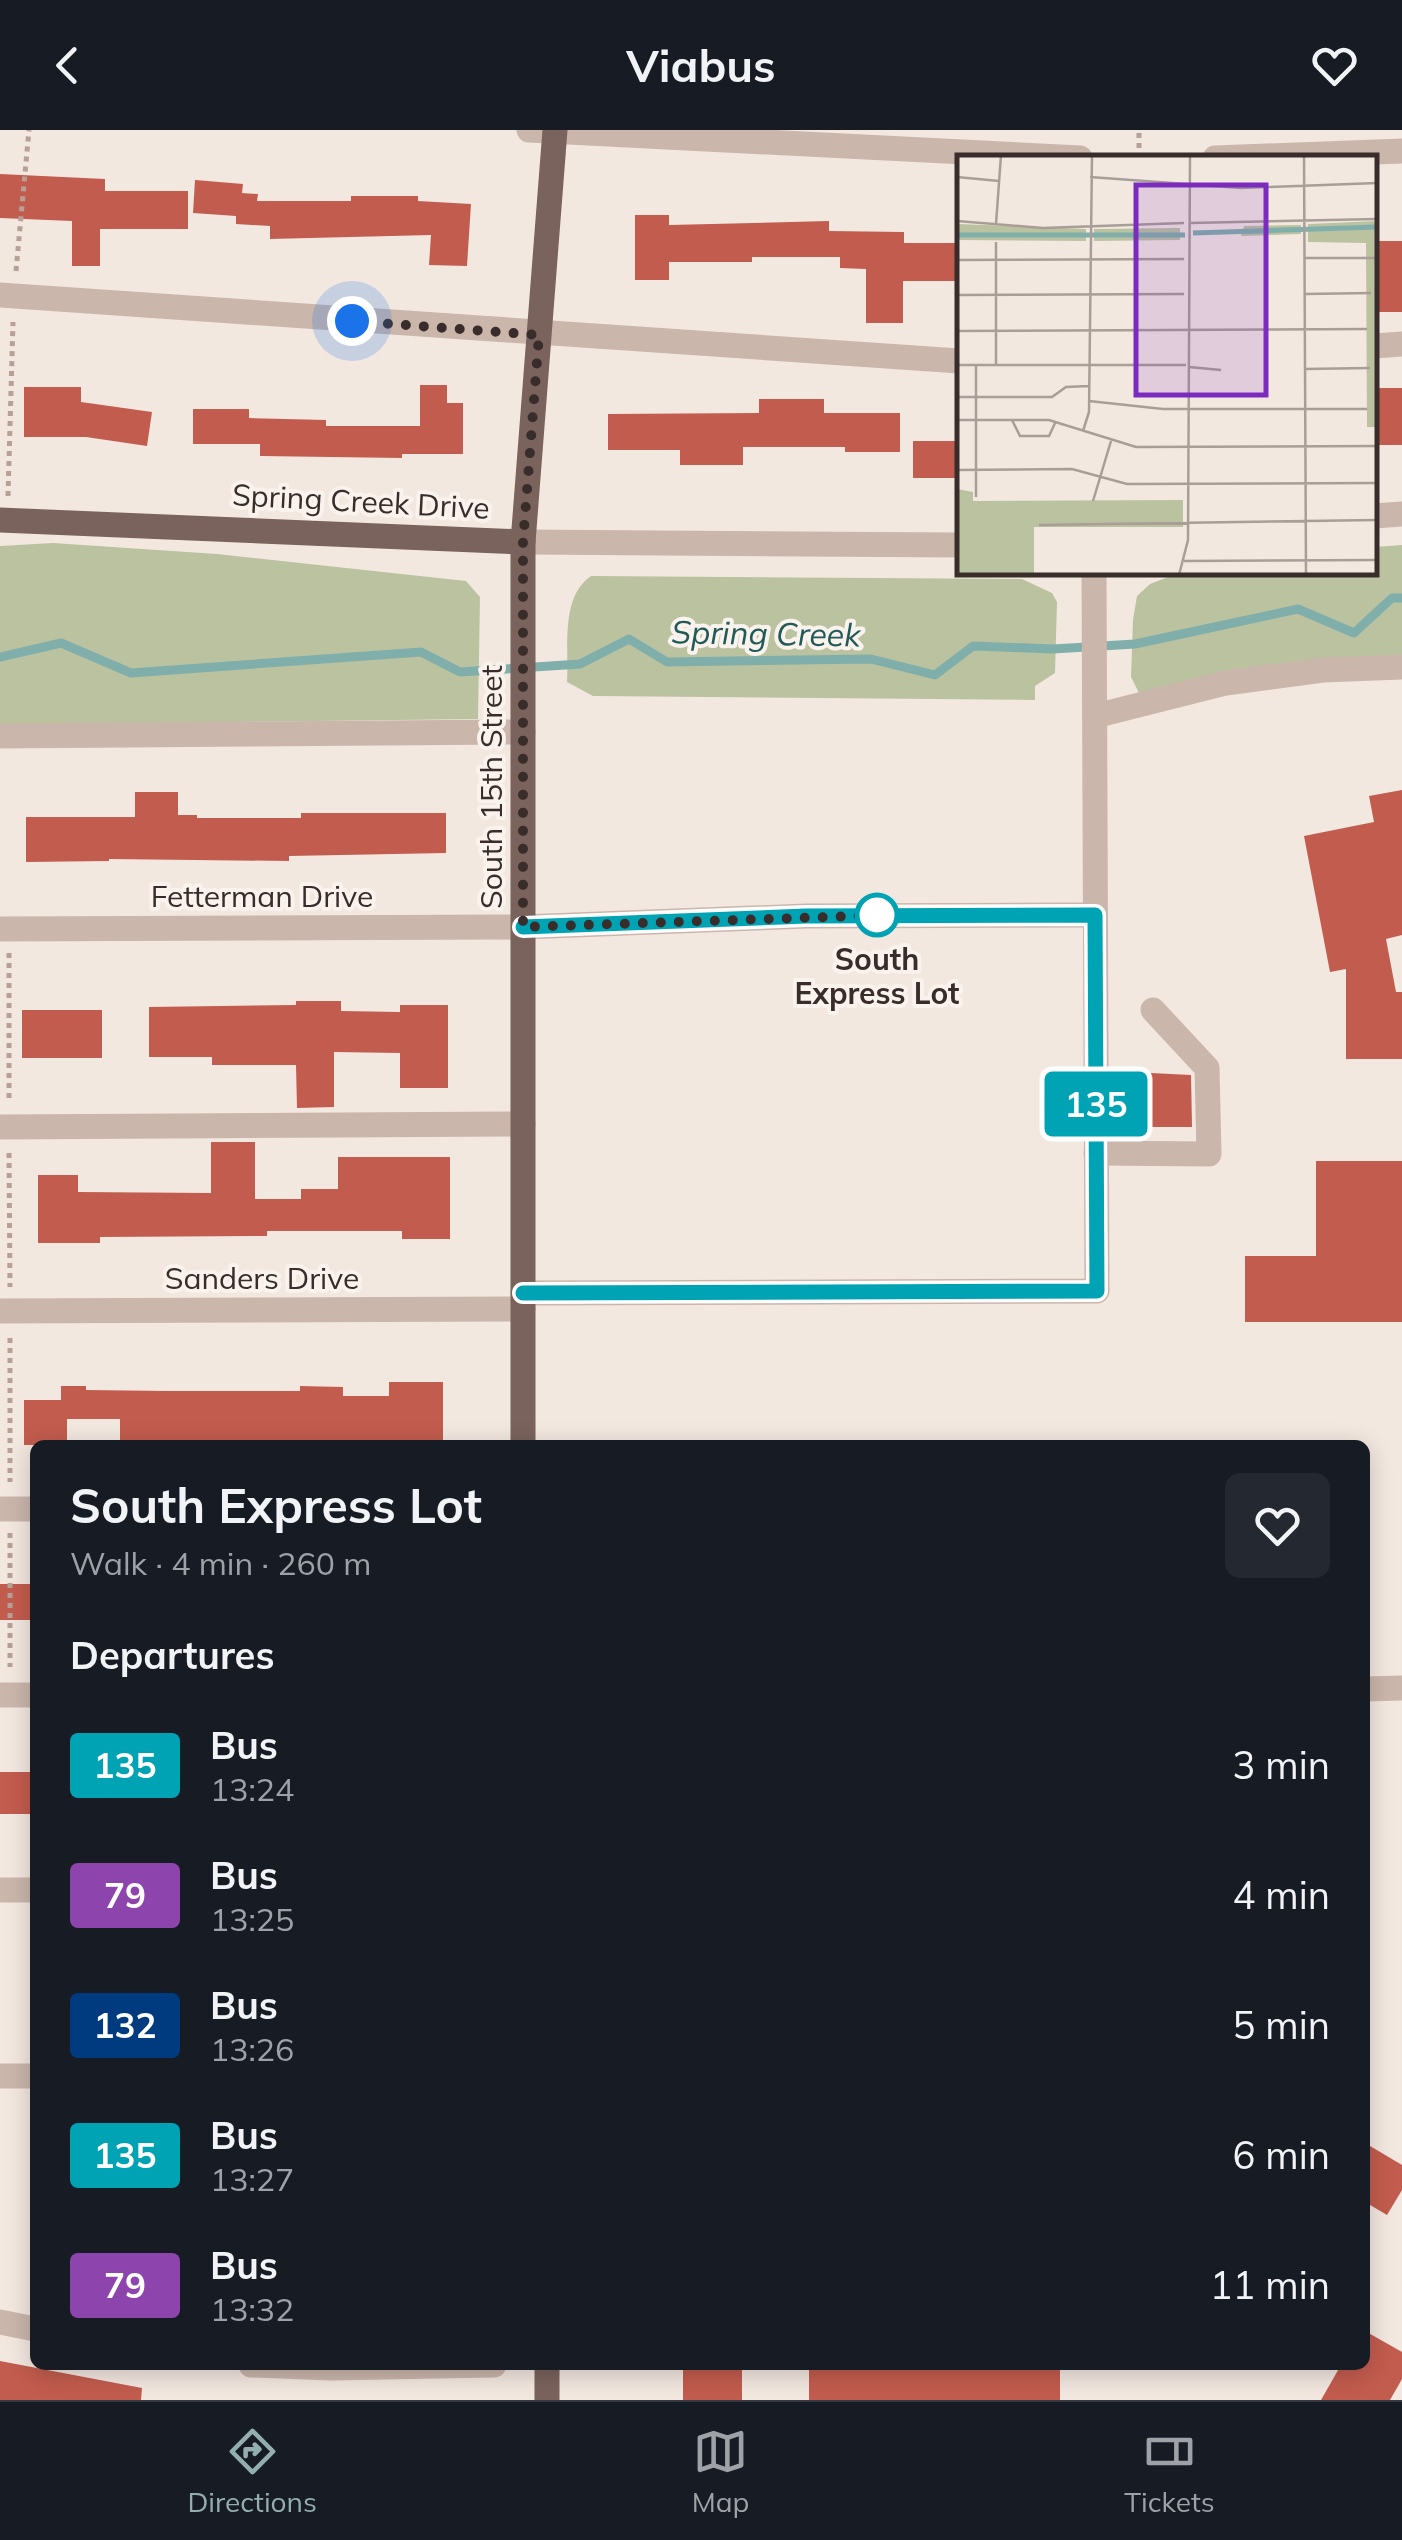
<!DOCTYPE html>
<html lang="en">
<head>
<meta charset="utf-8">
<style>
	body { margin:0; font-family:Mulish,sans-serif; background:#242831; color:#f1f3f6; height:100vh; display:flex; flex-direction:column; font-size:38px; white-space:nowrap }
	* { box-sizing:border-box; margin:0 }
	p { font-size:32px; color:#9ea1a6 }
	.icon { flex:none; width:55px; height:55px; fill:none; stroke:currentColor; stroke-width:2; stroke-linecap:round; stroke-linejoin:round }
	.map { position:relative; flex:1; overflow:hidden }
	.drawer { position:absolute; left:30px; top:1310px; width:1340px; height:930px; display:flex; flex-direction:column; background:#171b24; border-radius:15px; box-shadow:0 5px 25px #0003 }
	.drawer>* { flex:none }
	.badge { padding:0 20px; border-radius:8px; font-size:35px; line-height:65px }
	.you { position:absolute; width:50px; height:50px; margin:-25px; border:8px solid #fff; border-radius:50%; background:#1a73e8; box-shadow:0 0 0 15px #1a73e833 }
	.map>.badge { position:absolute; translate:-50% -50%; box-shadow:0 0 0 5px #fff }
	h2 { padding:0 40px; font-size:38px; line-height:90px }
	.round { display:grid; place-items:center; flex:none; width:105px; height:105px; border-radius:15px; background:#242831 }
	.headline { display:flex; align-items:center; justify-content:space-between; height:170px; padding:0 40px }
	h1 { font-size:48px; font-weight:700; line-height:75px }
	ul { padding:0; list-style:none }
	li { display:flex; align-items:center; gap:30px; height:130px; padding:0 40px }
	li div { flex:1 }
	li b { display:block; font-size:38px }
	li em { font-style:normal }
	li .badge { min-width:110px; font-weight:700; text-align:center }
	header { display:flex; justify-content:space-between; align-items:center; height:130px; padding:0 40px; background:#171b24; font-size:45px; font-weight:700 }
	.menu { display:flex; justify-content:space-around; align-items:center; height:140px; border-top:2px solid #363941; background:#171b24; font-size:28px; color:#9ea1a6 }
	.menu a { display:grid; justify-items:center; gap:5px }
	.menu .on { color:#93aeae }
	.map>svg:first-child { display:block }
	.green { fill:#bbc2a0 }
	.lines { fill:none; stroke-linecap:round; stroke-linejoin:round }
	.stream { stroke:#80afab; stroke-width:9 }
	.building { fill:#c25c4e }
	.path { stroke:#b7a096; stroke-width:5; stroke-dasharray:5 5; stroke-linecap:butt }
	.minor { stroke:#cbb6ac; stroke-width:25 }
	.major { stroke:#7a635c; stroke-width:25 }
	.line-casing { stroke:#fff; stroke-width:22 }
	.line { stroke:#00a3b4; stroke-width:15 }
	.walk { stroke:#392d2b; stroke-width:10; stroke-dasharray:0 18 }
	.stop-dot { fill:#fff; stroke:#00a3b4; stroke-width:5 }
	.labels { text-anchor:middle; dominant-baseline:central; stroke-width:8; stroke-linejoin:round; paint-order:stroke }
	.street-label { font-size:30px; fill:#392d2b; stroke:#faf2ed }
	.stop-label { font-size:30px; font-weight:bold; fill:#392d2b; stroke:#faf2ed }
	.water-label { font-size:32px; font-style:italic; fill:#215a56; stroke:#faf2ed }
	.inset-river { fill:none; stroke:#80afab; stroke-width:5 }
	.inset-road { fill:none; stroke:#a99d98; stroke-width:2.5 }
	.view { fill:#7b2cbf; fill-opacity:0.15; stroke:#7b2cbf; stroke-width:5 }
	.inset-edge { fill:none; stroke:#392d2b; stroke-width:5 }
</style>
</head>
<body>
<header><svg class="icon" aria-label="back" viewBox="0 0 24 24"><path d="M15 5l-7 7 7 7"/></svg>Viabus<svg class="icon" aria-label="heart" viewBox="0 0 24 24"><path d="M12 20l-8-8c-3-5 5-10 8-4 3-6 11-1 8 4z"/></svg></header>
<div class="map">
<svg width="1402" height="2270" viewBox="0 0 1402 2270">
	<rect width="100%" height="100%" fill="#f3e8e0"/>
	<!-- green -->
	<g class="green">
		<polygon points="53,413 217,424 466,451 480,467 478,589 0,595 0,416"/>
		<polygon points="1402,415 1402,542 1140,565 1131,547 1133,490 1137,466 1150,454 1168,447 1226,442 1374,442 1375,417"/>
		<path d="M591,446L1022,449L1052,463L1057,472L1055,543L1035,556V570L593,566L567,552C569,518 560,467 591,446Z"/>
	</g>
	<g class="lines">
		<!-- stream -->
		<polyline class="stream" points="0,527 61,513 131,543 421,522 460,542 580,534 629,509 667,532 871,529 935,545 973,516 1053,519 1135,514 1298,479 1354,503 1392,468 1402,468"/>
	</g>
	<!-- building -->
	<g class="building">
		<polygon points="0,44 105,49 105,61 188,61 188,99 100,99 100,136 72,136 72,91 0,88"/>
		<polygon points="195,50 243,54 242,63 258,64 257,71 351,71 351,66 418,66 418,71 471,74 467,136 429,135 431,105 270,109 270,96 236,94 236,86 193,83"/>
		<polygon points="635,85 669,85 669,95 829,91 829,101 904,102 904,113 960,113 960,151 903,151 903,193 866,193 866,139 840,138 840,127 752,127 752,132 669,132 669,150 635,150"/>
		<rect x="1374" y="111" width="28" height="71"/>
		<polygon points="420,255 447,255 447,273 463,273 463,324 402,324 402,328 260,326 260,314 193,314 193,279 249,279 249,288 326,290 326,296 420,296"/>
		<polygon points="24,257 81,257 81,272 152,282 147,316 86,307 24,307"/>
		<rect x="1374" y="258" width="28" height="57"/>
		<polygon points="759,269 824,269 824,283 900,283 900,322 845,322 845,317 743,317 743,335 680,335 680,320 608,320 608,284 759,283"/>
		<rect x="913" y="311" width="47" height="37"/>
		<polygon points="1402,660 1402,805 1386,809 1396,862 1402,862 1402,929 1346,929 1346,839 1330,842 1304,706 1374,692 1369,666"/>
		<polygon points="135,662 178,662 178,685 197,685 197,688 301,688 301,683 446,683 446,723 289,726 289,731 109,729 109,731 26,732 26,687 135,687"/>
		<polygon points="296,871 341,871 341,881 400,882 400,875 448,875 448,958 400,958 400,923 334,922 334,977 297,978 296,935 212,935 212,927 149,927 149,877 296,875"/>
		<rect x="22" y="880" width="80" height="48"/>
		<polygon points="1151,943 1191,945 1192,997 1151,997"/>
		<polygon points="211,1012 255,1012 255,1069 301,1069 301,1059 338,1059 338,1027 450,1027 450,1109 402,1109 402,1101 267,1101 267,1106 100,1107 100,1113 38,1113 38,1045 78,1045 78,1062 211,1063"/>
		<polygon points="1316,1031 1402,1031 1402,1192 1245,1192 1245,1126 1316,1126"/>
		<polygon points="389,1252 443,1252 443,1315 120,1315 120,1289 67,1289 67,1315 24,1315 24,1270 61,1270 61,1256 86,1256 86,1260 168,1261 300,1261 300,1256 343,1257 343,1266 389,1266"/>
		<rect x="0" y="1454" width="35" height="36"/>
		<rect x="0" y="1642" width="35" height="42"/>
		<polygon points="1365,2013 1402,2035 1402,2060 1387,2085 1365,2072"/>
		<polygon points="1365,2201 1402,2222 1402,2249 1390,2270 1321,2270 1341,2235 1365,2235"/>
		<polygon points="0,2231 142,2258 141,2270 0,2270"/>
		<rect x="683" y="2235" width="59" height="35"/>
		<polygon points="809,2237 1060,2240 1060,2270 809,2270"/>
	</g>
	<g class="lines">
		<!-- path -->
		<g class="path">
			<polyline points="1139,28 1139,0"/>
			<polyline points="16,141 29,0"/>
			<polyline points="8,366 13,192"/>
			<polyline points="9,823 9,972"/>
			<polyline points="9,1023 10,1157"/>
			<polyline points="10,1208 10,1352"/>
			<polyline points="10,1403 10,1537"/>
		</g>
		<!-- minor -->
		<g class="minor">
			<polyline points="529,0 1080,28"/>
			<polyline points="1215,28 1402,21"/>
			<polyline points="0,165 959,231"/>
			<polyline points="1374,216 1402,214"/>
			<polyline points="1374,386 1402,384"/>
			<polyline points="523,412 959,415"/>
			<polyline points="1095,586 1226,553 1323,540 1402,537"/>
			<polyline points="0,606 523,602"/>
			<polyline points="0,799 523,797 806,786 1095,785"/>
			<polyline points="0,997 523,994"/>
			<polyline points="1096,1023 1209,1024 1207,938 1153,880"/>
			<polyline points="523,1163 1097,1161 1094,442"/>
			<polyline points="0,1181 523,1179"/>
			<polyline points="0,1379 35,1379"/>
			<polyline points="1365,1559 1402,1558"/>
			<polyline points="0,1565 35,1565"/>
			<polyline points="0,1760 35,1760"/>
			<polyline points="0,1946 35,1946"/>
			<polyline points="0,2192 35,2199"/>
			<polyline points="251,2235 330,2238 494,2235"/>
		</g>
		<!-- major -->
		<g class="major">
			<polyline points="0,390 523,412"/>
			<polyline points="523,1315 523,412 555,0"/>
			<polyline points="547,2235 547,2270"/>
		</g>
	</g>
	<g class="lines">
		<defs>
			<polyline id="line" points="523,797 806,786 1095,785 1097,1161 523,1163"/>
		</defs>
		<!-- line casing -->
		<use href="#line" class="line-casing"/>
		<!-- line -->
		<use href="#line" class="line"/>
		<!-- walk -->
		<polyline class="walk" points="352,191 539,205 523,412 523,797 890,785 877,785"/>
	</g>
	<!-- markers -->
	<circle class="stop-dot" cx="877" cy="785" r="20"/>
	<g class="labels">
		<!-- street labels -->
		<g class="street-label">
			<text transform="translate(361 371) rotate(3)">Spring Creek Drive</text>
			<text transform="translate(491 657) rotate(-90)">South 15th Street</text>
			<text x="262" y="766">Fetterman Drive</text>
			<text x="262" y="1148">Sanders Drive</text>
		</g>
		<!-- stop labels -->
		<g class="stop-label">
			<text x="877" y="829">South<tspan x="877" dy="34">Express Lot</tspan></text>
		</g>
		<!-- water labels -->
		<g class="water-label">
			<text transform="translate(766 503) rotate(1)">Spring Creek</text>
		</g>
	</g>
	<!-- overview -->
	<g transform="translate(957 25)">
		<rect width="420" height="420" fill="#f3e8e0"/>
		<path d="M420,66V272H410L409,88L351,87V69ZM0,69L129,74V86L0,85ZM344,70V79L284,81L287,71ZM223,73V85L137,86V74ZM0,334L16,337V346L226,345V372H77V420H1Z" fill="#bbc2a0"/>
		<path class="inset-river" d="M236,78L420,72M0,80H228"/>
		<path class="inset-road" d="M347,0L349,420M0,22L42,26M133,22L284,33L420,28M0,66L86,73L227,68M233,68L420,64M39,69L44,0M39,87V210M348,103H420M0,105L227,104M348,139L414,138M0,140L227,139M0,176L410,174M0,210H229M19,210V342M232,212L264,215M348,214L413,213M0,242H95L109,232L132,231M132,246L206,254H410M0,265H92L179,292L420,291M55,265L63,281H92L99,266M126,276L132,257L135,0M0,315L115,314L170,329L420,328M136,346L154,286M82,370L420,365M227,406L420,405M222,420L231,385L233,0"/>
		<path class="view" d="M179,30H309V240H179Z"/>
		<rect width="420" height="420" class="inset-edge"/>
	</g>
</svg>
<div class="you" style="left:352px;top:191px"></div>
<b class="badge" style="left:1096px;top:974px;background:#00a3b4;color:#fff">135</b>
<section class="drawer">
<div class="headline"><div><h1>South Express Lot</h1><p>Walk · 4 min · 260 m</p></div><a class="round"><svg class="icon" aria-label="heart" viewBox="0 0 24 24"><path d="M12 20l-8-8c-3-5 5-10 8-4 3-6 11-1 8 4z"/></svg></a></div>
<h2>Departures</h2>
<ul>
<li><span class="badge" style="background:#00a3b4;color:#fff">135</span><div><b>Bus</b><p>13:24</p></div><em>3 min</em></li>
<li><span class="badge" style="background:#8e44ad;color:#fff">79</span><div><b>Bus</b><p>13:25</p></div><em>4 min</em></li>
<li><span class="badge" style="background:#003b80;color:#fff">132</span><div><b>Bus</b><p>13:26</p></div><em>5 min</em></li>
<li><span class="badge" style="background:#00a3b4;color:#fff">135</span><div><b>Bus</b><p>13:27</p></div><em>6 min</em></li>
<li><span class="badge" style="background:#8e44ad;color:#fff">79</span><div><b>Bus</b><p>13:32</p></div><em>11 min</em></li>
</ul>
</section>
</div>
<nav class="menu">
<a class="on"><svg class="icon" aria-label="directions" viewBox="0 0 24 24"><path d="M12 3l9 9-9 9-9-9zM9 14v-3h6M13 9l2 2-2 2"/></svg>Directions</a>
<a><svg class="icon" aria-label="map" viewBox="0 0 24 24"><path d="M3 6l6-2 6 2 6-2v14l-6 2-6-2-6 2zM9 4v14M15 6v14"/></svg>Map</a>
<a><svg class="icon" aria-label="tickets" viewBox="0 0 24 24"><path d="M3 7h18v10H3zM15 7v10"/></svg>Tickets</a>
</nav>
</body>
</html>
